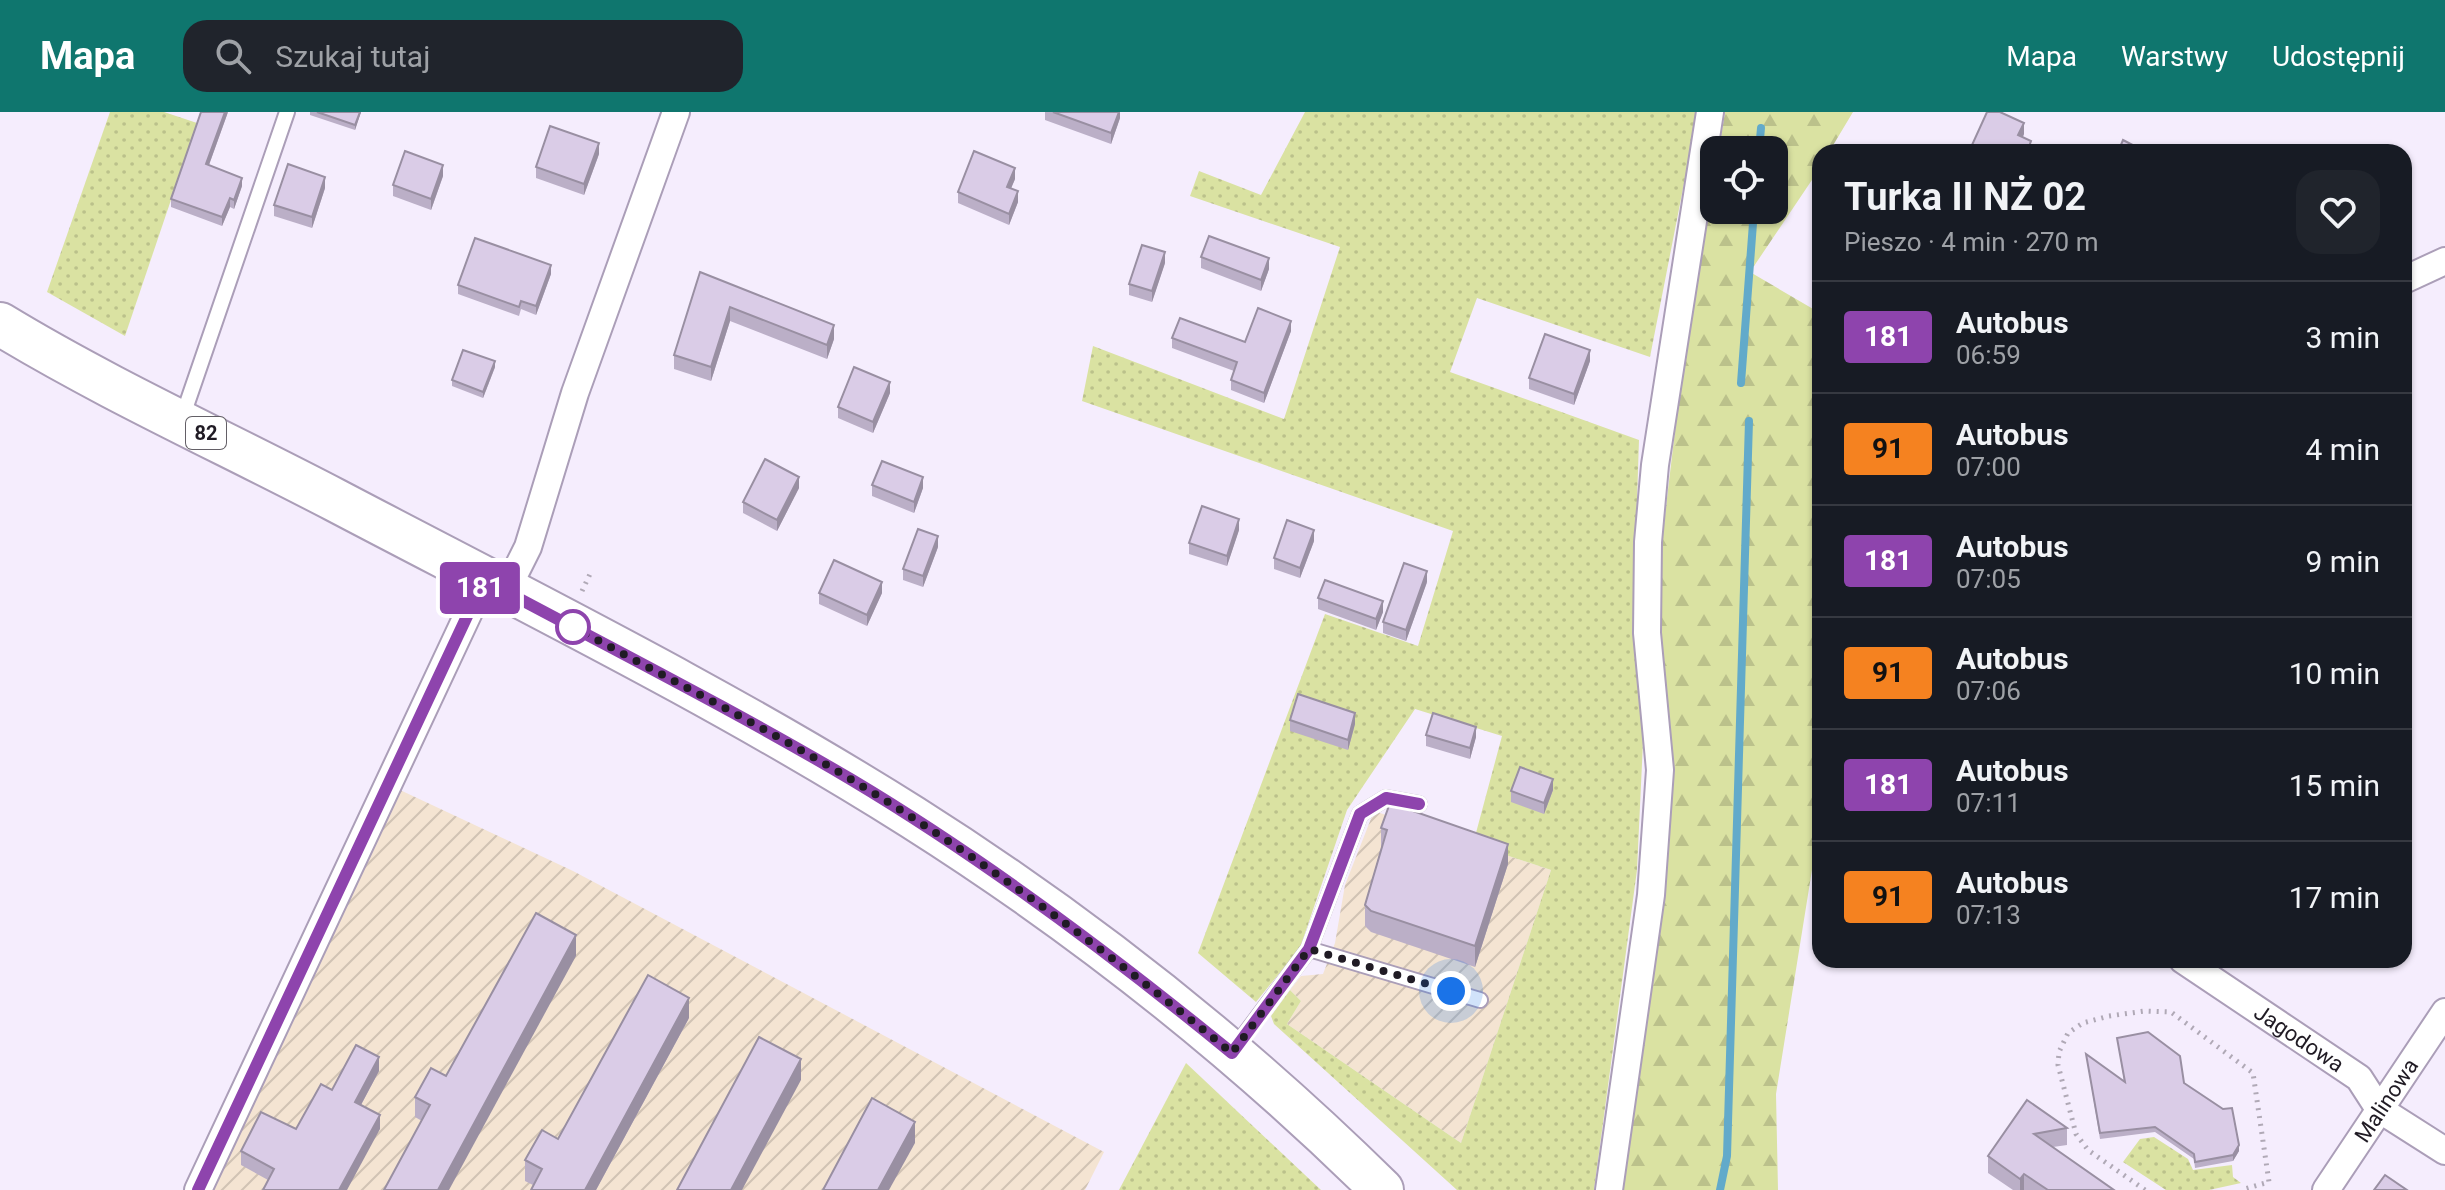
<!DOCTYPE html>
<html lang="pl">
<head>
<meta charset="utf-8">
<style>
	body { margin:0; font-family:Roboto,sans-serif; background:#20242c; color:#f1f3f6; height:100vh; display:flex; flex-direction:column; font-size:30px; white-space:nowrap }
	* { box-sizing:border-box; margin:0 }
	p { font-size:26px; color:#9ea1a6 }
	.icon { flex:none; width:44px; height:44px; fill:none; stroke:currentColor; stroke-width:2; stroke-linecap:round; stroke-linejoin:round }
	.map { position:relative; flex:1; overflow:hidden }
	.drawer { position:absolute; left:1812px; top:32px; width:600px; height:824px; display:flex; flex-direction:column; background:#171b24; border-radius:24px; box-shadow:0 2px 6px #0004 }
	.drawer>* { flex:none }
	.badge { padding:0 16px; border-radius:6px; font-size:28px; line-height:52px }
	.fabs { position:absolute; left:1700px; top:24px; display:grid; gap:16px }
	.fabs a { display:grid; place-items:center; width:88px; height:88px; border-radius:16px; background:#171b24; box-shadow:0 2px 6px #0004; font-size:40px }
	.you { position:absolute; width:40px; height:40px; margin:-20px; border:6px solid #fff; border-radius:50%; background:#1a73e8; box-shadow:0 0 0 12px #1a73e833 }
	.map>.badge { position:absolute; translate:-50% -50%; box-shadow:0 0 0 4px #fff }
	.round { display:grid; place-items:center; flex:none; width:84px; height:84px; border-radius:24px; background:#20242c }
	.headline { display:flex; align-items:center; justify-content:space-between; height:136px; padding:0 32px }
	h1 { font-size:38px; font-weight:700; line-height:60px }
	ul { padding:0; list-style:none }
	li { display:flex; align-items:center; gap:24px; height:112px; padding:0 32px; border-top:2px solid #363941 }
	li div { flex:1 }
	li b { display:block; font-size:30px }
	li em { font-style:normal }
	li .badge { min-width:88px; font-weight:700; text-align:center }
	header { display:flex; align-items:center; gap:48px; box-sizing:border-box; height:112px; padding:0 40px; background:#0f766e; color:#fff }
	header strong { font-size:38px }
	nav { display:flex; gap:44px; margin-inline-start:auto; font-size:28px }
	.search { width:560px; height:72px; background:#20242c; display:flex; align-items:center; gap:20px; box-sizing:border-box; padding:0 28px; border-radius:24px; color:#9ea1a6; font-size:30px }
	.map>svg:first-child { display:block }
	.industrial { fill:url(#industrial-furrows) }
	.grass { fill:url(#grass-dots) }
	.forest { fill:url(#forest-firs) }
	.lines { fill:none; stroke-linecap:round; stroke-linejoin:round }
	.stream { stroke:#62aaca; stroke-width:8 }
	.lane-casing { stroke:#ab9eb8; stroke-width:18 }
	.street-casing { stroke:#ab9eb8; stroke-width:30 }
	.primary-casing { stroke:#ab9eb8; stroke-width:46 }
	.path { stroke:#b0a9b6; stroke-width:5; stroke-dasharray:2 6; stroke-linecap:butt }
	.lane { stroke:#fff; stroke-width:14 }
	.street { stroke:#fff; stroke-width:26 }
	.primary { stroke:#fff; stroke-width:42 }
	.wall { fill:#bbafc7 }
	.shaded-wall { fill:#998fa2 }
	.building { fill:#dacce7; stroke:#998fa2; stroke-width:2 }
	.line-casing { stroke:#fff; stroke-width:18 }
	.line { stroke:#8e44ad; stroke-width:12 }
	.walk { stroke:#201b24; stroke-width:8; stroke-dasharray:0 14.4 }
	.stop-dot { fill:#fff; stroke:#8e44ad; stroke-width:4 }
	.labels { text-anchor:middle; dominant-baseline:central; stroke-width:6; stroke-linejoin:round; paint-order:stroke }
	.shield { fill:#fff; stroke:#635f66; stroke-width:2 }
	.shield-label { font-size:20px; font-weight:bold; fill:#201b24 }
	.street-label { font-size:22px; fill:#201b24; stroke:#fff }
</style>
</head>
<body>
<header>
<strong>Mapa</strong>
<div class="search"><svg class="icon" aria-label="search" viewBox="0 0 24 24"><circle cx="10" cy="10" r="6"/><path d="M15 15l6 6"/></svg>Szukaj tutaj</div>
<nav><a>Mapa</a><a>Warstwy</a><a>Udostępnij</a></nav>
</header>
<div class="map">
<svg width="2445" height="1078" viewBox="0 0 2445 1078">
	<defs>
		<pattern id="industrial-furrows" width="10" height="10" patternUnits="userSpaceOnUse" patternTransform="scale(2)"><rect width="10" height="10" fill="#f4e4d2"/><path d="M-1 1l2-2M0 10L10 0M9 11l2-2" fill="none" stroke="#d1c3b4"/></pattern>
		<pattern id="grass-dots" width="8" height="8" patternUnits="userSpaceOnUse" patternTransform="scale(2)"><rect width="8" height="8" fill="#dae2a2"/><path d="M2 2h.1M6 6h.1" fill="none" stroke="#bbc18b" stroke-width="1.8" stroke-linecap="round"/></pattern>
		<pattern id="forest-firs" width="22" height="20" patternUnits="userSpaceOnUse" patternTransform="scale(2)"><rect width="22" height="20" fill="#dae2a2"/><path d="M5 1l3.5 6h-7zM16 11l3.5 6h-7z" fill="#bbc18b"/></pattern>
	</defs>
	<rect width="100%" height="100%" fill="#f5edfd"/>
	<!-- industrial -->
	<g class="industrial">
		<polygon points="400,678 573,759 1104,1040 1085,1078 207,1078"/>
		<polygon points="1374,699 1551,758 1461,1031 1287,912 1301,889 1290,878 1301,864 1323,862 1335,831 1345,773"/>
	</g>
	<!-- grass -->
	<g class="grass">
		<polygon points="110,0 164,0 197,11 125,224 47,180"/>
		<polygon points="1305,0 1698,0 1650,245 1477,186 1450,260 1639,328 1634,479 1643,630 1637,758 1594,1078 1457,1078 1274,912 1271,904 1290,878 1301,889 1287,912 1461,1031 1551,758 1473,732 1502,624 1415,597 1347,698 1300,836 1256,890 1198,841 1325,502 1418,534 1453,419 1082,289 1093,234 1284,307 1340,135 1190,84 1199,59 1261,83"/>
		<polygon points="1186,951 1321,1078 1119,1078"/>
		<polygon points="2154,1025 2188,1047 2193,1058 2232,1053 2233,1065 2241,1071 2209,1078 2166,1078 2123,1050 2140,1027"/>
	</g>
	<!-- forest -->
	<polygon class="forest" points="1725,0 1853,0 1829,40 1820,40 1820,56 1750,160 1820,201 1820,708 1776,982 1778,1078 1619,1078 1667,619 1659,499 1661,437 1684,243 1714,67 1714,98 1774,98 1774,38 1719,38"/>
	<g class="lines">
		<!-- stream -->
		<g class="stream">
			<polyline points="1759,38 1761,16"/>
			<polyline points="1741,271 1754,98"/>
			<polyline points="1720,1078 1727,1044 1749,309"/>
		</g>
		<defs>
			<g id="lane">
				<polyline points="182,306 287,0"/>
				<polyline points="1309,837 1360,702 1386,686 1419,692"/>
				<polyline points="1234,937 1309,837 1480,888"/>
			</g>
			<g id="street">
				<polyline points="2404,168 2445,149"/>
				<polyline points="506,479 528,435 575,281 676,0"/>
				<path id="s1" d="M2183,848L2359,966L2379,997L2445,1039"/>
				<polyline points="198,1078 484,468"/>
				<polyline points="1609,1078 1651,783 1660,658 1647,521 1648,430 1655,353 1710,0"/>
				<path id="s2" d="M2326,1078L2445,900"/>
			</g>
			<path id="primary" d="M0,212C107,277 224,330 335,388C529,490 727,588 912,705C1081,812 1240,938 1382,1078"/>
		</defs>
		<!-- lane casing -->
		<use href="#lane" class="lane-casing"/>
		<!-- street casing -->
		<use href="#street" class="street-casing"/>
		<!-- primary casing -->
		<use href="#primary" class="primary-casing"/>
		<!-- path -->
		<g class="path">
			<polyline points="582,479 590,462"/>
			<polyline points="2145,1078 2088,1038 2076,1022 2058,953 2059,940 2068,921 2083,911 2109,904 2145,899 2171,900 2253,961 2269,1070 2241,1078"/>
		</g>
		<!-- lane -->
		<use href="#lane" class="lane"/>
		<!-- street -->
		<use href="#street" class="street"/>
		<!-- primary -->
		<use href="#primary" class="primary"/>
	</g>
	<!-- wall -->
	<g class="wall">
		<polygon points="228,0 209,53 242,74 234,97 230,95 222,114 171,95 171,87"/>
		<polygon points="310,0 361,0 355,18 310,3"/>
		<polygon points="1045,0 1120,0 1120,6 1111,32 1045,8"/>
		<polygon points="2024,22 2023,25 2031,40 1972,40 1972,33"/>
		<polygon points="599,42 584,83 536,66 536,55"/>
		<polygon points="443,64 431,98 393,84 393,73"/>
		<polygon points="1015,67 1011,76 1018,90 1009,113 958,91 958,80"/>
		<polygon points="325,76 312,116 274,104 274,93"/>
		<polygon points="1201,145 1269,157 1261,179 1201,156"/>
		<polygon points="1165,151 1152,190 1129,183 1129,172"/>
		<polygon points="700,160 834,227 827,247 730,209 711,269 674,257 674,243"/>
		<polygon points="551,162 536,203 521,197 519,204 458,182 458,173"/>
		<polygon points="1291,219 1264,291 1231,278 1231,268 1234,259 1172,236 1172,226 1245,230"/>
		<polygon points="1590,249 1574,293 1529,277 1529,266"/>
		<polygon points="495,255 483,286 452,274 452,268"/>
		<polygon points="890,281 873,321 838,306 838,295"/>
		<polygon points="872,373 923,376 914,401 872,384"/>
		<polygon points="799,376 777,419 743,401 743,390"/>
		<polygon points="1239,418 1227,454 1189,442 1189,431"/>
		<polygon points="1314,429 1300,466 1274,457 1274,446"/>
		<polygon points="938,435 923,475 903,468 903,457"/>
		<polygon points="1427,470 1406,529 1383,521 1383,510"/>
		<polygon points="819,481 882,481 867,514 819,492"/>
		<polygon points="1318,486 1383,500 1376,518 1318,497"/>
		<polygon points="1290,608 1355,612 1348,638 1290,619"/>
		<polygon points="1426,623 1476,625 1470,647 1426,634"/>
		<polygon points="1553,678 1544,702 1511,690 1511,679"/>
		<polygon points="1381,716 1508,752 1475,855 1371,820 1365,814 1365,793 1381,736"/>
		<polygon points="576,844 422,1009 415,1005 415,985 446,964"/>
		<polygon points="689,906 596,1078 531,1078 533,1073 525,1069 525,1048 558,1027"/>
		<polygon points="2117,926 2184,971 2239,1039 2233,1049 2195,1056 2194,1047 2155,1020 2100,1027 2086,942 2124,969"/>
		<polygon points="379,959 361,993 380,1017 268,1068 241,1053 241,1039 296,1017 332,978"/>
		<polygon points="2027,988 2067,1016 2067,1033 2053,1035 2114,1078 2013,1078 1988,1061 1988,1044"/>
	</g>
	<!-- shaded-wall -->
	<g class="shaded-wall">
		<polygon points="225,0 228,0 206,61 206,52"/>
		<polygon points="360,0 361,0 355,18 355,13"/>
		<polygon points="1119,0 1120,0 1120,6 1111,32 1111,21"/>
		<polygon points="2024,11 2024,22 2018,34 2018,23"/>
		<polygon points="2031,29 2031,40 2027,40"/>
		<polygon points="599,31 599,42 584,83 584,72"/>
		<polygon points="443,53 443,64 431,98 431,87"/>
		<polygon points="1015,56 1015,67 1007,86 1007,75"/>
		<polygon points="325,65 325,76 312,116 312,105"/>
		<polygon points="242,66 242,74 234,97 234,88"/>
		<polygon points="1018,79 1018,90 1009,113 1009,102"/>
		<polygon points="230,86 230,95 222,114 222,105"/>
		<polygon points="1165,140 1165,151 1152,190 1152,179"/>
		<polygon points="1269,146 1269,157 1261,179 1261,168"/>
		<polygon points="551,153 551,162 536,203 536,194"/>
		<polygon points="730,195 730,209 711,269 711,255"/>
		<polygon points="1291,209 1291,219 1264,291 1264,281"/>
		<polygon points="834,213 834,227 827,247 827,233"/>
		<polygon points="1590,238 1590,249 1574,293 1574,282"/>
		<polygon points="495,249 495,255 483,286 483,280"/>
		<polygon points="890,270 890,281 873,321 873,310"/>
		<polygon points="799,365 799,376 777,419 777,408"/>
		<polygon points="923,365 923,376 914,401 914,390"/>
		<polygon points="1239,407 1239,418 1227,454 1227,444"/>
		<polygon points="1314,418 1314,429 1300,466 1300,456"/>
		<polygon points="938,424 938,435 923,475 923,464"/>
		<polygon points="1427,459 1427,470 1406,529 1406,518"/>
		<polygon points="882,470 882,481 867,514 867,503"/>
		<polygon points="1383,489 1383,500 1376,518 1376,507"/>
		<polygon points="1355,601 1355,612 1348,638 1348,628"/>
		<polygon points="1476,615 1476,625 1470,647 1470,636"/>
		<polygon points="1553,667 1553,678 1544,702 1544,691"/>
		<polygon points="1508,732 1508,752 1475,855 1475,834"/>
		<polygon points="576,823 576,844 449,1078 438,1078"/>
		<polygon points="689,886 689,906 596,1078 585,1078"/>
		<polygon points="379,945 379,959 355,1004 355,990"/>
		<polygon points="801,947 801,968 742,1078 731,1078"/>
		<polygon points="380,1003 380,1017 347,1078 339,1078"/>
		<polygon points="915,1010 915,1031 889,1078 878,1078"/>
		<polygon points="2239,1033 2239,1039 2233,1049 2233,1043"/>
		<polygon points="2024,1062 2024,1078 2020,1078 2020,1067"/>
	</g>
	<!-- building -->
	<g class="building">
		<polygon points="201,0 225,0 206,52 242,66 234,88 230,86 222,105 171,87"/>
		<polygon points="317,0 360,0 355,13"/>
		<polygon points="1053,0 1119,0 1111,21"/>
		<polygon points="1987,0 2000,0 2024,11 2018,23 2031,29 2027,40 1987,40 1972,33"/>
		<polygon points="550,14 599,31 584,72 536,55"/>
		<polygon points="2123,28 2146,40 2118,40"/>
		<polygon points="405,39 443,53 431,87 393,73"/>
		<polygon points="974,39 1015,56 1007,75 1018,79 1009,102 958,80"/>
		<polygon points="288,52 325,65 312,105 274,93"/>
		<polygon points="1209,124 1269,146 1261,168 1201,145"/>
		<polygon points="475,126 551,153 536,194 521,189 519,195 458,173"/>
		<polygon points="1142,133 1165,140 1152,179 1129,172"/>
		<polygon points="700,160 834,213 827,233 730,195 711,255 674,243"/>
		<polygon points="1258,196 1291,209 1264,281 1231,268 1237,250 1172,226 1180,206 1245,230"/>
		<polygon points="1545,222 1590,238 1574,282 1529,266"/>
		<polygon points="463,238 495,249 483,280 452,268"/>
		<polygon points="854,255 890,270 873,310 838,295"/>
		<polygon points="765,347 799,365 777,408 743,390"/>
		<polygon points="882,349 923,365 914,390 872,373"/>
		<polygon points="1202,394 1239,407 1227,444 1189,431"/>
		<polygon points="1287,408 1314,418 1300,456 1274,446"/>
		<polygon points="918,417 938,424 923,464 903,457"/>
		<polygon points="834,448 882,470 867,503 819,481"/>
		<polygon points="1404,451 1427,459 1406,518 1383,510"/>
		<polygon points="1325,468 1383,489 1376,507 1318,486"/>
		<polygon points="1298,582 1355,601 1348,628 1290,608"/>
		<polygon points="1433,601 1476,615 1470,636 1426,623"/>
		<polygon points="1520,655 1553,667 1544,691 1511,679"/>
		<polygon points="1390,691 1508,732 1475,834 1371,799 1365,793 1387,718 1381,716"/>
		<polygon points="536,801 576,823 438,1078 384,1078 430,993 415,985 431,956 446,964"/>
		<polygon points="648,863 689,886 585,1078 531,1078 542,1057 525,1048 542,1018 558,1027"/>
		<polygon points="2148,920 2180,944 2184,971 2223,997 2232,996 2239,1033 2233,1043 2195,1050 2194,1042 2155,1015 2100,1021 2086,942 2125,970 2117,926"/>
		<polygon points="759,925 801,947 731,1078 677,1078"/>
		<polygon points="356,933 379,945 355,990 380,1003 339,1078 263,1078 274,1057 241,1039 261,1000 296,1017 321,972 332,978"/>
		<polygon points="872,986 915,1010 878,1078 823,1078"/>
		<polygon points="2027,988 2067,1016 2034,1022 2114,1078 2048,1078 2024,1062 2020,1067 1988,1044"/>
		<polygon points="2385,1063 2407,1078 2374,1078"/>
	</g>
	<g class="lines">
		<defs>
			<path id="line" d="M198,1078L484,468C607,534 732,597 852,668C986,748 1111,842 1232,941L1309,837L1360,702L1386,686L1419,692"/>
		</defs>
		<!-- line casing -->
		<use href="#line" class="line-casing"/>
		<!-- line -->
		<use href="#line" class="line"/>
		<!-- walk -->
		<path class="walk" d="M573,515C688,577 806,636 916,708C1026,779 1130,858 1232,941L1309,837L1451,879"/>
	</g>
	<!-- markers -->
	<circle class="stop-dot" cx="573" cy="515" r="16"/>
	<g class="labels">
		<!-- shield labels -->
		<rect class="shield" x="186" y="305" width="40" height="32" rx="6"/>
		<g class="shield-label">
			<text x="206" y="321">82</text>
		</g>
		<!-- street labels -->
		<g class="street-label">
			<text stroke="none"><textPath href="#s1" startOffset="140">Jagodowa</textPath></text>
			<text stroke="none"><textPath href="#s2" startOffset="108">Malinowa</textPath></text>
		</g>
	</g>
</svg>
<div class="fabs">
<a><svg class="icon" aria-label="locate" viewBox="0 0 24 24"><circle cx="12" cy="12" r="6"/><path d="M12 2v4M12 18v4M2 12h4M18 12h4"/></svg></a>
</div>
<div class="you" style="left:1451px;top:879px"></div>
<b class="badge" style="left:480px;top:476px;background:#8e44ad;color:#fff">181</b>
<section class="drawer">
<div class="headline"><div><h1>Turka II NŻ 02</h1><p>Pieszo · 4 min · 270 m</p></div><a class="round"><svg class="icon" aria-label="heart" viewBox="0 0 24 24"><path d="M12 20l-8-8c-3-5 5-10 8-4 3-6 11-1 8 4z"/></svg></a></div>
<ul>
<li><span class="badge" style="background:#8e44ad;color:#fff">181</span><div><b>Autobus</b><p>06:59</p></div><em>3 min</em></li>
<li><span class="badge" style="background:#f58220;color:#111">91</span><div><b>Autobus</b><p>07:00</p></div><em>4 min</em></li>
<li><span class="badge" style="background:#8e44ad;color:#fff">181</span><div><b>Autobus</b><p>07:05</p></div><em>9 min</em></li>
<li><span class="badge" style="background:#f58220;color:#111">91</span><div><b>Autobus</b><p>07:06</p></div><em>10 min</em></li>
<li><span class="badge" style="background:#8e44ad;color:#fff">181</span><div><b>Autobus</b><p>07:11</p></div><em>15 min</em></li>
<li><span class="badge" style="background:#f58220;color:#111">91</span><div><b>Autobus</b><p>07:13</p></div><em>17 min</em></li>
</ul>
</section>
</div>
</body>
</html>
